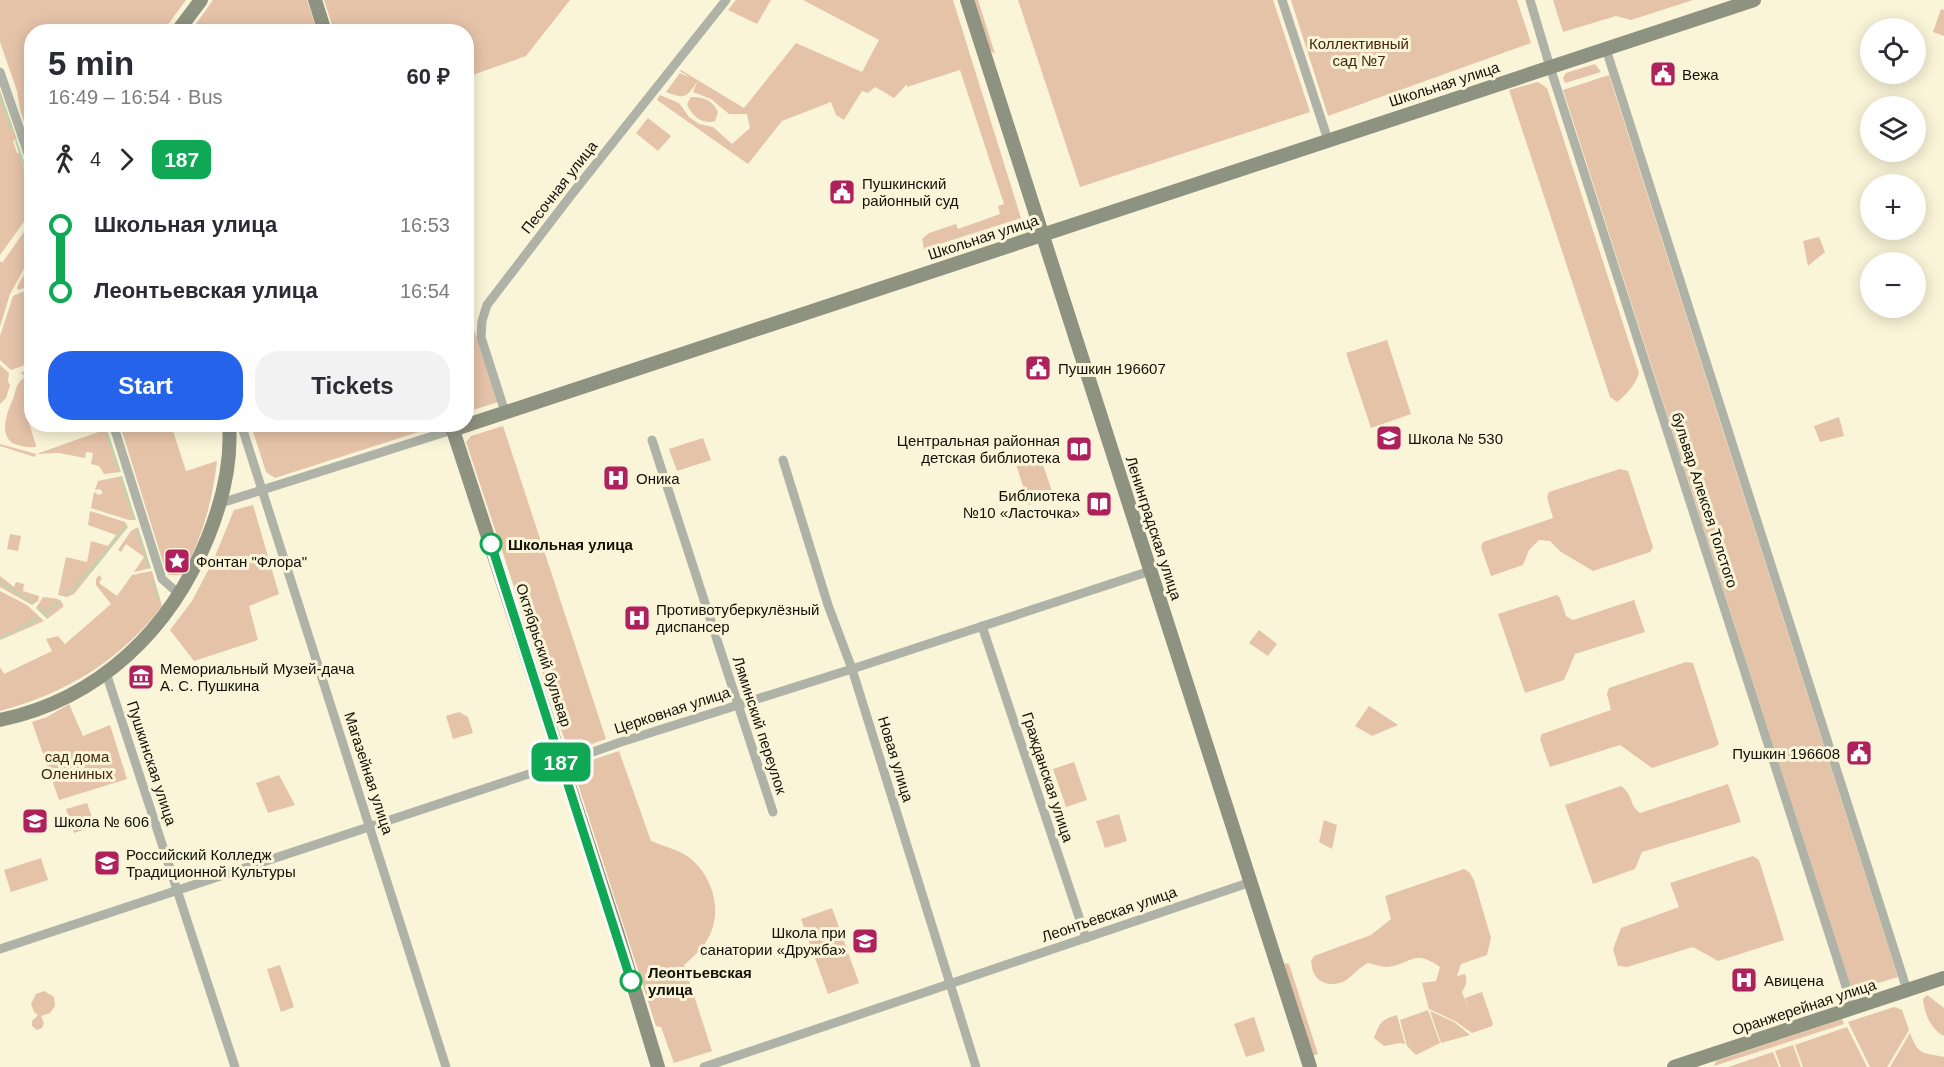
<!DOCTYPE html>
<html lang="en">
<head>
<meta charset="utf-8">
<style>
	body { margin:0; font-family:Helvetica,sans-serif; background:#f2f2f3; color:#2b2b33; height:100vh; display:flex; flex-direction:column; font-size:22px; white-space:nowrap }
	* { box-sizing:border-box; margin:0 }
	p { font-size:20px; color:#7c7c81 }
	.icon { flex:none; width:33px; height:33px; fill:none; stroke:currentColor; stroke-width:2; stroke-linecap:round; stroke-linejoin:round }
	.map { position:relative; flex:1; overflow:hidden }
	.panel { position:absolute; left:24px; top:24px; width:450px; height:408px; display:flex; flex-direction:column; background:#fff; border-radius:24px; box-shadow:0 3px 15px #0003 }
	.panel>* { flex:none }
	.badge { padding:0 12px; border-radius:9px; font-size:21px; line-height:39px }
	.controls { position:absolute; left:1860px; top:18px; display:grid; gap:12px }
	.controls a { display:grid; place-items:center; width:66px; height:66px; border-radius:50%; background:#fff; box-shadow:0 3px 15px #0003; font-size:30px }
	.map>.badge { position:absolute; translate:-50% -50%; box-shadow:0 0 0 3px #fff }
	.legs { display:flex; align-items:center; gap:9px; height:66px; padding:0 24px; font-size:20px }
	.legs p { margin-inline-start:auto }
	.headline { display:flex; align-items:center; justify-content:space-between; height:102px; padding:0 24px }
	h1 { font-size:33px; font-weight:800; line-height:45px }
	.cta { display:flex; gap:12px; margin-top:auto; padding:12px 24px }
	.cta a { flex:1; height:69px; border-radius:24px; background:#2563eb; color:#fff; font-size:24px; font-weight:800; line-height:69px; text-align:center }
	.cta a+a { background:#f2f2f3; color:#2b2b33 }
	ul { padding:0 24px; list-style:none }
	li { display:flex; align-items:center; gap:21px; height:66px; font-size:22px }
	li i { display:grid; place-items:center; width:9px; height:100%; margin:0 8px; background:currentColor }
	li i::after { content:''; width:15px; height:15px; margin:-8px; border:4px solid; border-radius:50%; background:#fff }
	li p { margin-inline-start:auto }
	li:first-child i { background:linear-gradient(#0000 50%,currentColor 0) }
	li:last-child i { background:linear-gradient(currentColor 50%,#0000 0) }
	.map>svg:first-child { display:block }
	.green { fill:#e5c3a9 }
	.lines { fill:none; stroke-linecap:round; stroke-linejoin:round }
	.stream { stroke:#b9d7ae; stroke-width:2 }
	.street { stroke:#afb2a6; stroke-width:9 }
	.secondary { stroke:#8e9281; stroke-width:14 }
	.line-1-casing { stroke:#fff; stroke-width:14 }
	.line-1 { stroke:#10a855; stroke-width:9 }
	.stop-1-dot { fill:#fff; stroke:#10a855; stroke-width:3 }
	.labels { text-anchor:middle; dominant-baseline:central; stroke-width:6; stroke-linejoin:round; paint-order:stroke }
	.park-label { font-size:15px; fill:#42260d; stroke:#faf5d8 }
	.poi-label { font-size:15px; fill:#121007; stroke:#faf5d8; text-anchor:start }
	.street-label { font-size:15px; fill:#121007; stroke:#faf5d8 }
	.stop-label { font-size:15px; font-weight:bold; fill:#121007; stroke:#faf5d8; text-anchor:start }
</style>
</head>
<body>
<div class="map">
<svg width="1944" height="1067" viewBox="0 0 1944 1067">
	<rect width="100%" height="100%" fill="#faf5d8"/>
	<!-- green -->
	<g class="green">
		<polygon points="0,0 186,0 163,31 32,32 31,144 20,109 17,91 0,42"/>
		<polygon points="213,0 307,0 317,31 191,31"/>
		<polygon points="324,0 570,0 526,56 467,77 466,32 334,31"/>
		<polygon points="736,0 771,0 757,24 728,10"/>
		<path d="M803,0H953L1021,218L924,249L922,239L929,233L956,224L958,229L1000,214L998,206L1004,204L960,70L907,87V84L894,98L875,87L868,93L862,91L844,120L836,115L831,102L782,121L748,164L657,100L660,95L679,103L689,117L699,124L713,127L732,144L750,128L747,114H729L711,99L693,92L697,82C686,98 685,99 666,92L680,73L690,78L680,71L681,70L744,108L796,43L862,72L879,40Z"/>
		<polygon points="973,0 978,0 995,54 989,50"/>
		<polygon points="1018,0 1273,0 1310,112 1080,187"/>
		<polygon points="1291,0 1517,0 1531,43 1328,116"/>
		<polygon points="1553,0 1693,0 1631,20 1616,16 1563,32"/>
		<polygon points="1941,9 1944,10 1944,36 1933,32"/>
		<polygon points="1595,64 1601,72 1565,83 1563,78 1566,73"/>
		<polygon points="1609,75 1898,977 1852,991 1563,90"/>
		<path d="M1538,82L1547,88L1639,373C1636,384 1626,395 1617,402L1610,397L1509,90Z"/>
		<polygon points="0,90 17,139 13,141 17,153 19,153 31,193 31,212 0,255"/>
		<path d="M691,97C704,97 712,100 718,112L715,121C702,125 691,115 687,104Z"/>
		<polygon points="648,118 671,136 658,151 636,133"/>
		<polygon points="31,222 31,256 10,294 0,327 0,261 2,263"/>
		<polygon points="1819,237 1825,252 1808,266 1803,241"/>
		<polygon points="31,262 31,286 18,290 17,287"/>
		<polygon points="31,288 29,292 32,301 31,363 11,370 0,360 0,336 13,296"/>
		<polygon points="466,306 498,402 467,412 466,412"/>
		<polygon points="1387,340 1411,414 1371,428 1346,353"/>
		<polygon points="0,365 9,373 8,381 10,385 6,398 0,404"/>
		<path d="M31,368V415L27,417L36,445V447C28,448 20,446 12,443C0,433 6,414 13,399C16,390 16,383 24,378L23,374L20,373Z"/>
		<polygon points="1839,417 1844,436 1820,442 1814,426"/>
		<path d="M120,425H171L186,471L217,461C212,504 203,533 184,573L180,575H169L166,572Z"/>
		<polygon points="437,425 437,426 275,478 266,472 251,425"/>
		<polygon points="503,426 606,739 575,750 570,747 567,747 466,442 471,436"/>
		<polygon points="107,429 121,472 104,474 99,466 91,464 93,453 86,452 85,458 59,453 36,454 35,457 0,446 0,444 36,454"/>
		<polygon points="703,438 711,460 677,471 669,449"/>
		<polygon points="1039,453 1054,497 1029,505 1015,461"/>
		<polygon points="1620,469 1628,471 1653,547 1650,552 1593,571 1561,552 1550,541 1539,540 1529,550 1523,565 1491,576 1481,547 1483,542 1553,518 1547,497 1549,492"/>
		<polygon points="122,476 136,520 129,520 91,508 94,492 99,495 103,493 100,489 95,490 98,481"/>
		<polygon points="253,505 279,594 249,606 258,640 194,661 170,630 192,601 214,559 234,510"/>
		<polygon points="90,511 125,522 128,527 74,594 67,597 58,595 66,557 87,562 91,541 108,546 116,535 88,525"/>
		<polygon points="138,527 151,568 134,572 144,557 126,544 121,552 118,550 131,531"/>
		<polygon points="10,534 21,536 18,551 7,549"/>
		<path d="M152,571L162,606C121,660 65,694 0,711V667L4,674L52,651L46,639L58,636L65,644L111,604L96,585V579L99,575L102,578L99,583L117,596L132,575Z"/>
		<polygon points="0,576 14,587 16,582 24,584 23,591 39,596 38,601 32,605 0,587"/>
		<polygon points="0,591 27,605 44,621 0,640"/>
		<polygon points="1557,595 1560,598 1566,616 1573,620 1634,600 1645,632 1575,654 1564,680 1525,693 1498,614"/>
		<polygon points="43,597 58,599 63,604 63,607 47,619 36,608"/>
		<polygon points="1259,630 1277,644 1268,656 1249,643"/>
		<polygon points="1686,662 1693,663 1719,744 1715,747 1652,768 1620,745 1550,767 1540,739 1542,734 1611,710 1607,694 1609,688"/>
		<polygon points="69,704 83,736 110,725 127,779 59,800 32,722 47,717"/>
		<polygon points="1369,706 1398,725 1372,736 1355,726"/>
		<polygon points="459,712 468,717 473,733 453,739 446,716"/>
		<path d="M619,751L651,841C663,846 680,850 690,858C714,878 724,914 706,942C700,951 692,958 684,965L712,1051L674,1063L661,1027L656,1026L575,775L577,765Z"/>
		<polygon points="1074,762 1087,800 1066,807 1053,769"/>
		<polygon points="279,775 295,805 268,813 256,783"/>
		<path d="M1728,784L1741,822L1642,852L1635,869L1593,884L1565,805L1621,786C1634,796 1629,805 1640,813Z"/>
		<polygon points="87,803 95,826 74,833 66,809"/>
		<polygon points="1119,814 1127,841 1105,848 1096,821"/>
		<polygon points="1324,820 1337,825 1332,849 1319,842"/>
		<polygon points="1753,856 1759,860 1784,940 1718,961 1693,947 1627,967 1618,966 1613,949 1621,928 1679,907 1670,883"/>
		<polygon points="41,858 48,880 11,892 4,870"/>
		<path d="M1464,869L1469,872L1474,880L1491,938L1487,955L1461,964L1457,976L1465,974C1468,982 1466,985 1462,992L1469,1010L1465,998L1482,992L1493,1024L1492,1026L1472,1033L1455,1021L1429,1009L1422,983L1436,981L1440,967C1413,948 1411,965 1387,967C1381,967 1374,964 1368,963C1360,967 1356,972 1349,978C1340,986 1322,987 1315,975C1312,971 1312,966 1311,961L1314,956L1371,935L1391,919L1385,896Z"/>
		<polygon points="832,908 859,983 828,994 801,919"/>
		<polygon points="1285,963 1289,964 1318,1054 1312,1056 1284,966"/>
		<polygon points="280,965 294,1007 281,1012 267,969"/>
		<polygon points="44,991 54,997 55,1006 50,1013 41,1016 44,1023 42,1028 37,1030 32,1026 32,1021 38,1015 34,1012 31,1004 36,994"/>
		<path d="M1927,995L1944,1008V1036C1931,1030 1924,1013 1923,999Z"/>
		<polygon points="1894,1007 1902,1010 1909,1030 1887,1067 1870,1067 1848,1022"/>
		<polygon points="1428,1010 1440,1043 1416,1055 1407,1046 1400,1020"/>
		<polygon points="1430,1011 1454,1022 1470,1035 1441,1043"/>
		<path d="M1397,1015L1405,1044L1400,1043L1384,1046L1374,1038C1380,1022 1381,1020 1397,1015Z"/>
		<polygon points="1254,1017 1265,1051 1246,1057 1234,1024"/>
		<polygon points="1842,1019 1844,1024 1714,1066 1716,1061"/>
		<polygon points="1847,1027 1867,1067 1803,1067 1795,1045"/>
		<path d="M1910,1033C1919,1057 1923,1052 1944,1057V1067H1890Z"/>
		<polygon points="1793,1045 1801,1067 1781,1067 1775,1051"/>
		<polygon points="1773,1052 1779,1067 1728,1067"/>
	</g>
	<g class="lines">
		<!-- stream -->
		<g class="stream">
			<polyline points="0,94 12,130"/>
			<polyline points="16,141 32,189"/>
			<polyline points="107,434 119,470"/>
			<polyline points="121,477 134,519"/>
			<polyline points="137,530 149,568"/>
			<polyline points="153,581 159,599"/>
			<polyline points="0,582 33,602"/>
			<polyline points="66,595 101,559 126,525"/>
			<polyline points="39,607 45,614 60,601"/>
			<polyline points="15,631 39,618"/>
			<polyline points="0,638 10,633"/>
		</g>
		<!-- street -->
		<g class="street">
			<polyline points="1282,0 1328,140"/>
			<polyline points="1530,0 1550,67 1853,1008"/>
			<polyline points="1606,49 1907,990"/>
			<polyline points="0,72 32,165"/>
			<polyline points="505,412 481,337 482,321 487,305 572,194 726,0"/>
			<polyline points="113,424 162,579 179,594"/>
			<polyline points="241,424 446,1067"/>
			<polyline points="652,440 773,812"/>
			<polyline points="783,460 828,605 852,669 976,1067"/>
			<polyline points="221,503 452,430"/>
			<polyline points="982,626 1086,938"/>
			<polyline points="106,673 235,1067"/>
			<polyline points="0,949 562,763 618,743 852,669 1150,571"/>
			<polyline points="704,1067 1251,882"/>
		</g>
		<!-- secondary -->
		<g class="secondary">
			<polyline points="315,0 325,32"/>
			<polyline points="967,0 1310,1067"/>
			<polyline points="177,32 201,0"/>
			<polyline points="451,424 618,935 658,1067"/>
			<polyline points="452,430 1754,0"/>
			<path d="M0,720C100,699 171,629 208,537C222,502 232,462 229,424"/>
			<polyline points="1674,1067 1944,978"/>
		</g>
	</g>
	<g class="lines">
		<defs>
			<polyline id="line-1" points="491,544 631,981"/>
		</defs>
		<!-- line-1 casing -->
		<use href="#line-1" class="line-1-casing"/>
		<!-- line-1 -->
		<use href="#line-1" class="line-1"/>
	</g>
	<!-- icons -->
	<defs>
		<symbol id="civic-square" viewBox="-11 -11 22 22"><rect x="-9" y="-9" width="18" height="18" rx="4" fill="#af215c" stroke="#faf5d8"/><path d="M-.6-6.5H3V-4.5H.6V-3L4-1V1h2V6H-6V1h2V-1L-.6-3ZM-1.2 2.5V6h2.4V2.5Z" fill="#fff"/></symbol>
		<symbol id="school-square" viewBox="-11 -11 22 22"><rect x="-9" y="-9" width="18" height="18" rx="4" fill="#af215c" stroke="#faf5d8"/><path d="M0-5L7-2L0 1L-7-2ZM-4 1L0 2.5L4 1V4Q0 6-4 4Z" fill="#fff"/></symbol>
		<symbol id="library-square" viewBox="-11 -11 22 22"><rect x="-9" y="-9" width="18" height="18" rx="4" fill="#af215c" stroke="#faf5d8"/><path d="M-6-4Q-3-5.5-.7-3.5V5Q-3 3-6 4ZM6-4Q3-5.5 .7-3.5V5Q3 3 6 4Z" fill="#fff"/></symbol>
		<symbol id="hospital-square" viewBox="-11 -11 22 22"><rect x="-9" y="-9" width="18" height="18" rx="4" fill="#af215c" stroke="#faf5d8"/><path d="M-5-5h3v3.5h4V-5h3V5h-3V1.5h-4V5h-3Z" fill="#fff"/></symbol>
		<symbol id="sight-square" viewBox="-11 -11 22 22"><rect x="-9" y="-9" width="18" height="18" rx="4" fill="#af215c" stroke="#faf5d8"/><path d="M0-6L1.8-2.2L6-1.7L2.9 1.2L3.7 5.4L0 3.3L-3.7 5.4L-2.9 1.2L-6-1.7L-1.8-2.2Z" fill="#fff"/></symbol>
		<symbol id="museum-square" viewBox="-11 -11 22 22"><rect x="-9" y="-9" width="18" height="18" rx="4" fill="#af215c" stroke="#faf5d8"/><path d="M0-6L6-3V-2H-6V-3ZM-5-1h2V3h-2ZM-1-1h2V3h-2ZM3-1h2V3H3ZM-6 4H6V6H-6Z" fill="#fff"/></symbol>
		<symbol id="university-square" viewBox="-11 -11 22 22"><rect x="-9" y="-9" width="18" height="18" rx="4" fill="#af215c" stroke="#faf5d8"/><path d="M0-5L7-2L0 1L-7-2ZM-4 1L0 2.5L4 1V4Q0 6-4 4Z" fill="#fff"/></symbol>
	</defs>
	<g fill-rule="evenodd">
		<use href="#civic-square" x="1648" y="59" width="30" height="30"/>
		<use href="#civic-square" x="827" y="177" width="30" height="30"/>
		<use href="#civic-square" x="1023" y="353" width="30" height="30"/>
		<use href="#school-square" x="1374" y="423" width="30" height="30"/>
		<use href="#library-square" x="1064" y="434" width="30" height="30"/>
		<use href="#hospital-square" x="601" y="463" width="30" height="30"/>
		<use href="#library-square" x="1084" y="489" width="30" height="30"/>
		<use href="#sight-square" x="162" y="546" width="30" height="30"/>
		<use href="#hospital-square" x="622" y="603" width="30" height="30"/>
		<use href="#museum-square" x="126" y="662" width="30" height="30"/>
		<use href="#civic-square" x="1844" y="738" width="30" height="30"/>
		<use href="#school-square" x="20" y="806" width="30" height="30"/>
		<use href="#university-square" x="92" y="848" width="30" height="30"/>
		<use href="#school-square" x="850" y="926" width="30" height="30"/>
		<use href="#hospital-square" x="1729" y="965" width="30" height="30"/>
	</g>
	<!-- markers -->
	<g class="stop-1-dot">
		<circle cx="491" cy="544" r="10"/>
		<circle cx="631" cy="981" r="10"/>
	</g>
	<g class="labels">
		<!-- park labels -->
		<g class="park-label">
			<text x="1359" y="43">Коллективный<tspan x="1359" dy="17">сад №7</tspan></text>
			<text x="77" y="756">сад дома<tspan x="77" dy="17">Олениных</tspan></text>
		</g>
		<!-- poi labels -->
		<g class="poi-label">
			<text x="1682" y="74">Вежа</text>
			<text x="862" y="183">Пушкинский<tspan x="862" dy="17">районный суд</tspan></text>
			<text x="1058" y="368">Пушкин 196607</text>
			<text x="1408" y="438">Школа № 530</text>
			<text x="1060" y="440" text-anchor="end">Центральная районная<tspan x="1060" dy="17">детская библиотека</tspan></text>
			<text x="636" y="478">Оника</text>
			<text x="1080" y="495" text-anchor="end">Библиотека<tspan x="1080" dy="17">№10 «Ласточка»</tspan></text>
			<text x="196" y="561">Фонтан "Флора"</text>
			<text x="656" y="609">Противотуберкулёзный<tspan x="656" dy="17">диспансер</tspan></text>
			<text x="160" y="668">Мемориальный Музей-дача<tspan x="160" dy="17">А. С. Пушкина</tspan></text>
			<text x="1840" y="753" text-anchor="end">Пушкин 196608</text>
			<text x="54" y="821">Школа № 606</text>
			<text x="126" y="854">Российский Колледж<tspan x="126" dy="17">Традиционной Культуры</tspan></text>
			<text x="846" y="932" text-anchor="end">Школа при<tspan x="846" dy="17">санатории «Дружба»</tspan></text>
			<text x="1764" y="980">Авицена</text>
		</g>
		<!-- street labels -->
		<g class="street-label">
			<text transform="translate(1444 84) rotate(-18)">Школьная улица</text>
			<text transform="translate(559 187) rotate(-52)">Песочная улица</text>
			<text transform="translate(983 237) rotate(-18)">Школьная улица</text>
			<text transform="translate(1705 500) rotate(72)">бульвар Алексея Толстого</text>
			<text transform="translate(1154 528) rotate(72)">Ленинградская улица</text>
			<text transform="translate(544 655) rotate(72)">Октябрьский бульвар</text>
			<text transform="translate(672 710) rotate(-18)">Церковная улица</text>
			<text transform="translate(760 725) rotate(72)">Ляминский переулок</text>
			<text transform="translate(896 759) rotate(73)">Новая улица</text>
			<text transform="translate(152 763) rotate(72)">Пушкинская улица</text>
			<text transform="translate(369 773) rotate(72)">Магазейная улица</text>
			<text transform="translate(1048 777) rotate(72)">Гражданская улица</text>
			<text transform="translate(1109 914) rotate(-19)">Леонтьевская улица</text>
			<text transform="translate(1804 1007) rotate(-18)">Оранжерейная улица</text>
		</g>
		<!-- stop labels -->
		<g class="stop-label">
			<text x="508" y="544">Школьная улица</text>
			<text x="648" y="972">Леонтьевская<tspan x="648" dy="17">улица</tspan></text>
		</g>
	</g>
</svg>
<div class="controls">
<a><svg class="icon" aria-label="locate" viewBox="0 0 24 24"><circle cx="12" cy="12" r="6"/><path d="M12 2v4M12 18v4M2 12h4M18 12h4"/></svg></a>
<a><svg class="icon" aria-label="layers" viewBox="0 0 24 24"><path d="M12 4l9 5-9 5-9-5zM3 14l9 5 9-5"/></svg></a>
<a>+</a>
<a>−</a>
</div>
<b class="badge" style="left:561px;top:762px;background:#10a855;color:#fff">187</b>
<section class="panel">
<div class="headline"><div><h1>5 min</h1><p>16:49 – 16:54 · Bus</p></div><b>60 ₽</b></div>
<div class="legs"><svg class="icon" aria-label="walk" viewBox="0 0 24 24"><circle cx="13" cy="4" r="2"/><path d="M13 8l-2 6 4 7M11 14l-3 7M7 12l3-4h3l4 4"/></svg>4<svg class="icon" aria-label="forward" viewBox="0 0 24 24"><path d="M9 5l7 7-7 7"/></svg><b class="badge" style="background:#10a855;color:#fff">187</b></div>
<ul>
<li><i style="color:#10a855"></i><b>Школьная улица</b><p>16:53</p></li>
<li><i style="color:#10a855"></i><b>Леонтьевская улица</b><p>16:54</p></li>
</ul>
<div class="cta"><a>Start</a><a>Tickets</a></div>
</section>
</div>
</body>
</html>
